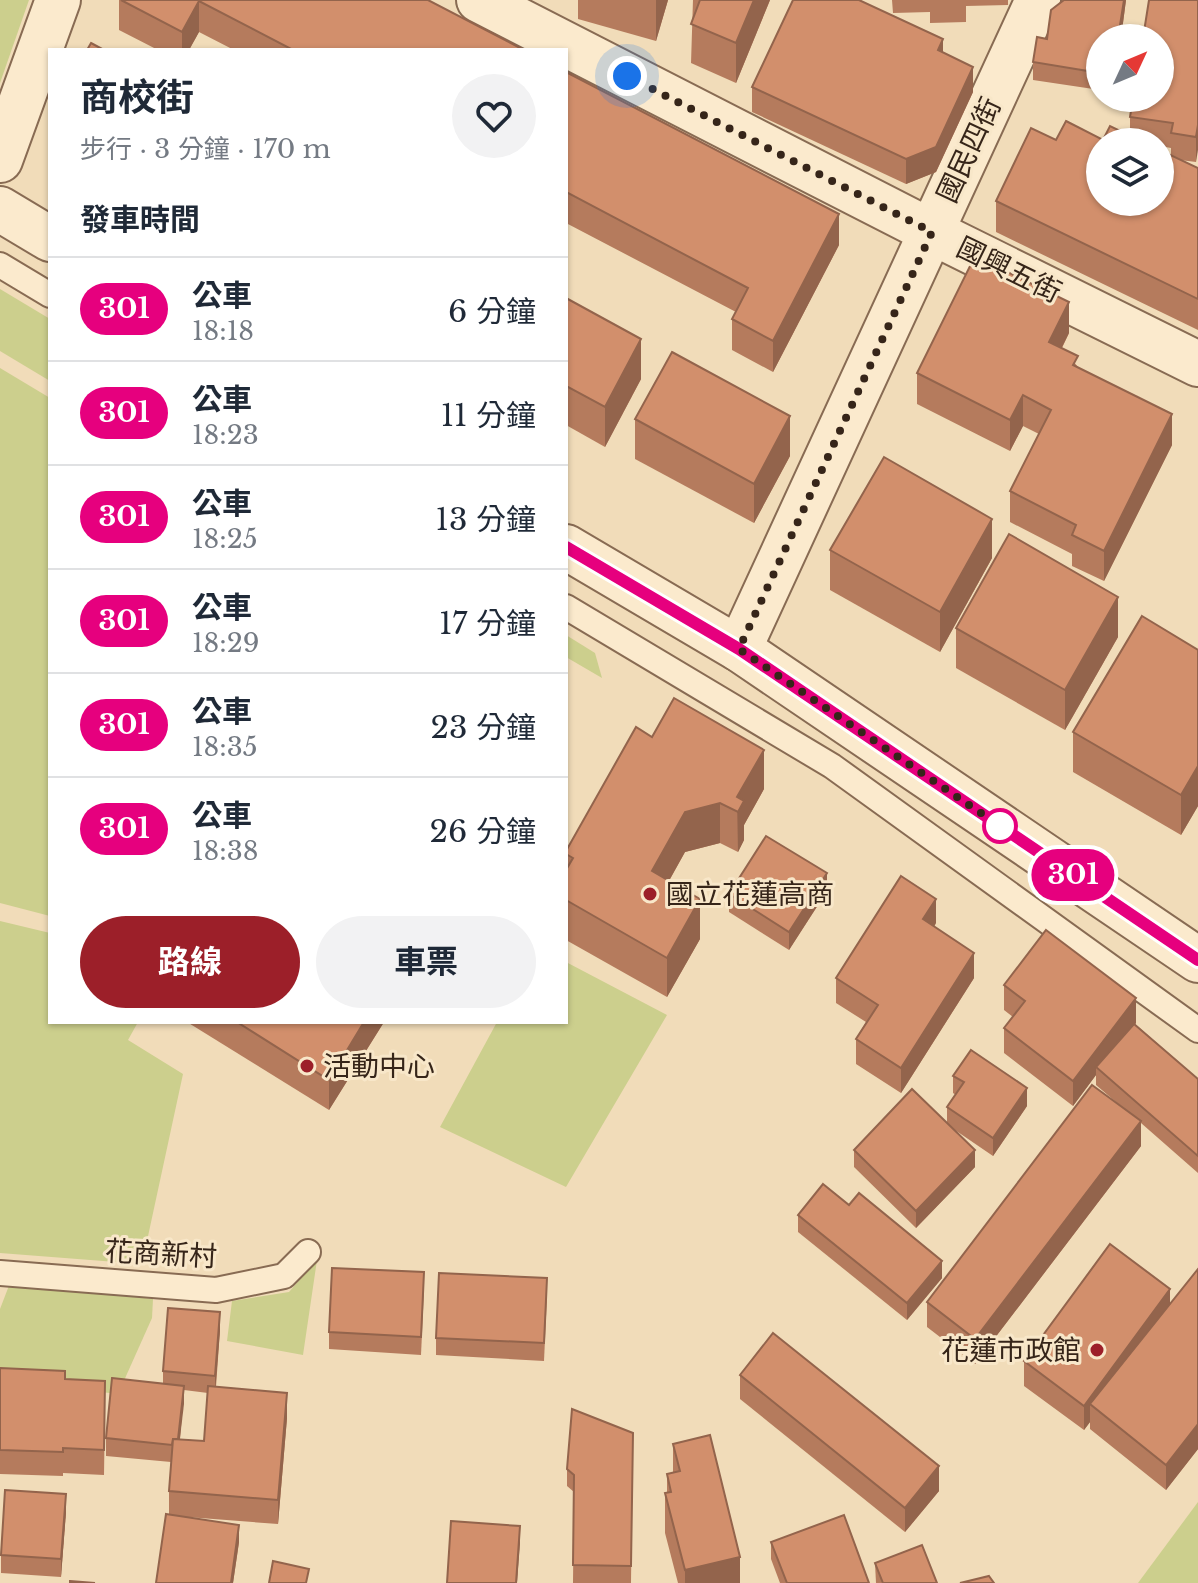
<!DOCTYPE html>
<html lang="zh-TW">
<head>
<meta charset="utf-8">
<style>
	body { margin:0; font-family:"Libre Baskerville","Noto Sans TC",serif; background:#f2f2f3; color:#1f2937; height:100vh; display:flex; flex-direction:column; font-size:30px; white-space:nowrap }
	* { box-sizing:border-box; margin:0 }
	p { font-size:26px; color:#747a83 }
	.icon { flex:none; width:44px; height:44px; fill:none; stroke:currentColor; stroke-width:2; stroke-linecap:round; stroke-linejoin:round }
	.map { position:relative; flex:1; overflow:hidden }
	.side { position:absolute; left:48px; top:48px; width:520px; height:976px; display:flex; flex-direction:column; background:#fff; border-radius:0px; box-shadow:0 2px 6px #0004 }
	.side>* { flex:none }
	.badge { padding:0 16px; border-radius:26px; font-size:28px; line-height:52px }
	.needle { width:52px; rotate:46deg }
	.controls { position:absolute; left:1086px; top:24px; display:grid; gap:16px }
	.controls a { display:grid; place-items:center; width:88px; height:88px; border-radius:50%; background:#fff; box-shadow:0 2px 6px #0004; font-size:40px }
	.you { position:absolute; width:40px; height:40px; margin:-20px; border:6px solid #fff; border-radius:50%; background:#1a73e8; box-shadow:0 0 0 12px #1a73e833 }
	.map>.badge { position:absolute; translate:-50% -50%; box-shadow:0 0 0 4px #fff }
	h2 { padding:0 32px; font-size:30px; line-height:72px }
	.round { display:grid; place-items:center; flex:none; width:84px; height:84px; border-radius:42px; background:#f2f2f3 }
	.overview { display:flex; align-items:center; justify-content:space-between; height:136px; padding:0 32px }
	h1 { font-size:38px; font-weight:700; line-height:60px }
	.action { display:flex; gap:16px; margin-top:auto; padding:16px 32px }
	.action a { flex:1; height:92px; border-radius:48px; background:#9c1f29; color:#fff; font-size:32px; font-weight:700; line-height:92px; text-align:center }
	.action a+a { background:#f2f2f3; color:#1f2937 }
	ul { padding:0; list-style:none }
	li { display:flex; align-items:center; gap:24px; height:104px; padding:0 32px; border-top:2px solid #e0e1e3 }
	li div { flex:1 }
	li b { display:block; font-size:30px }
	li em { font-style:normal }
	li .badge { min-width:88px; font-weight:700; text-align:center }
	.map>svg:first-child { display:block }
	.green { fill:#cccf8d }
	.lines { fill:none; stroke-linecap:round; stroke-linejoin:round }
	.service-casing { stroke:#886b53; stroke-width:28 }
	.minor-casing { stroke:#886b53; stroke-width:48 }
	.service { stroke:#fbeacd; stroke-width:24 }
	.minor { stroke:#fbeacd; stroke-width:44 }
	.wall { fill:#b57b5d; fill-rule:evenodd }
	.shaded-wall { fill:#93644c }
	.building { fill:#d28f6c; stroke:#93644c; stroke-width:2 }
	.line-casing { stroke:#fff; stroke-width:18 }
	.line { stroke:#e6007e; stroke-width:12 }
	.walk { stroke:#362519; stroke-width:8; stroke-dasharray:0 14.4 }
	.stop-dot { fill:#fff; stroke:#e6007e; stroke-width:4 }
	.poi-dot { fill:#9c1f29; stroke:#f8e7c9; stroke-width:3 }
	.labels { text-anchor:middle; dominant-baseline:central; stroke-width:6; stroke-linejoin:round; paint-order:stroke }
	.street-label { font-size:28px; fill:#362519; stroke:#f8e7c9 }
	.poi-label { font-size:28px; fill:#362519; stroke:#f8e7c9; text-anchor:start }
</style>
</head>
<body>
<div class="map">
<svg width="1198" height="1583" viewBox="0 0 1198 1583">
	<rect width="100%" height="100%" fill="#f1dcb9"/>
	<!-- green -->
	<g class="green">
		<polygon points="0,0 29,0 0,83"/>
		<polygon points="0,289 50,319 50,381 0,351"/>
		<polygon points="0,368 50,398 50,916 0,903"/>
		<polygon points="566,635 595,653 602,678 566,657"/>
		<polygon points="0,921 50,933 50,1022 138,1022 128,1040 183,1074 142,1264 0,1253"/>
		<polygon points="566,962 667,1015 566,1187 440,1127 497,1022 566,1022"/>
		<polygon points="317,1260 303,1355 227,1341 232,1301 289,1292"/>
		<polygon points="10,1283 153,1299 152,1318 118,1394 0,1380 0,1309"/>
		<polygon points="1198,1502 1198,1583 1138,1583"/>
	</g>
	<g class="lines">
		<defs>
			<g id="service">
				<polyline points="0,265 50,295"/>
				<polyline points="566,607 832,766 1198,1030"/>
				<polyline points="0,1273 216,1290 284,1276 308,1252"/>
			</g>
			<g id="minor">
				<polyline points="479,0 932,232 1198,364"/>
				<polyline points="0,160 58,0"/>
				<polyline points="0,209 50,239"/>
				<polyline points="566,547 739,649 1198,960"/>
				<polyline points="739,649 1038,0"/>
			</g>
		</defs>
		<!-- service casing -->
		<use href="#service" class="service-casing"/>
		<!-- minor casing -->
		<use href="#minor" class="minor-casing"/>
		<!-- service -->
		<use href="#service" class="service"/>
		<!-- minor -->
		<use href="#minor" class="minor"/>
	</g>
	<!-- wall -->
	<g class="wall">
		<polygon points="119,0 428,0 524,50 234,50 199,32 189,50 158,50 119,30"/>
		<polygon points="578,0 668,0 656,41 578,19"/>
		<polygon points="693,0 770,0 736,83 691,63"/>
		<polygon points="892,0 1008,0 1008,5 966,6 966,22 930,23 930,12 893,13"/>
		<polygon points="1064,0 1126,0 1121,38 1100,38 1100,90 1033,80 1033,62 1047,39"/>
		<path d="M1198,0L1196,162L1180,160L1198,168V330L996,232V201L1056,140H1103L1130,136V117ZM1100,142H1160V146L1171,148V156Z"/>
		<polygon points="943,53 973,92 936,172 906,184 752,112 752,87"/>
		<polygon points="566,72 839,245 773,372 732,350 732,319 736,312 566,223"/>
		<polygon points="566,298 641,379 605,447 566,425"/>
		<polygon points="1069,333 1062,348 1078,367 1172,445 1104,581 1072,566 1072,554 1010,522 1010,491 1039,434 1023,426 1010,451 917,404 917,373"/>
		<polygon points="635,419 790,456 754,523 635,459"/>
		<polygon points="830,550 992,558 940,652 830,590"/>
		<polygon points="956,628 1118,637 1065,730 956,668"/>
		<polygon points="1198,650 1198,806 1181,835 1073,772 1073,732"/>
		<polygon points="652,737 764,789 744,825 744,840 738,852 720,843 685,852 669,881 700,939 667,997 566,940 566,851"/>
		<polygon points="827,891 789,950 729,912 729,894"/>
		<polygon points="936,923 934,927 974,978 901,1093 856,1064 856,1039 866,1022 836,1003 836,978"/>
		<polygon points="1004,985 1136,1023 1135,1024 1198,1079 1198,1173 1141,1123 1141,1146 975,1364 927,1327 927,1302 1123,1108 1096,1085 1096,1075 1073,1106 1004,1053 1004,1028 1013,1017 1004,1010"/>
		<polygon points="187,1022 384,1022 329,1110"/>
		<polygon points="953,1076 1027,1106 993,1156 952,1128 975,1167 916,1228 854,1167 854,1150 947,1123 947,1107 956,1095 953,1093"/>
		<polygon points="798,1215 942,1278 907,1320 798,1232"/>
		<polygon points="1198,1269 1198,1449 1166,1490 1090,1429 1090,1422 1084,1430 1024,1386 1024,1361 1170,1304"/>
		<polygon points="424,1290 421,1355 329,1349 329,1332"/>
		<polygon points="547,1296 544,1361 436,1355 436,1338"/>
		<path d="M220,1330L216,1387L287,1418L278,1524L187,1517L239,1542L233,1583H156L169,1514V1491L171,1462L106,1456V1438L163,1384V1371ZM184,1390L208,1393L204,1441L180,1439Z"/>
		<polygon points="0,1368 65,1379 105,1406 104,1475 63,1473 63,1476 0,1474"/>
		<polygon points="740,1375 939,1491 905,1532 740,1399"/>
		<polygon points="633,1433 631,1583 573,1583 574,1492 567,1486 567,1469"/>
		<polygon points="673,1444 740,1583 678,1583 665,1533 665,1493 667,1493 667,1474 673,1473"/>
		<polygon points="66,1512 61,1577 1,1573 1,1555"/>
		<polygon points="771,1542 869,1583 780,1583 771,1559"/>
		<polygon points="875,1563 937,1583 876,1583"/>
	</g>
	<!-- shaded-wall -->
	<g class="shaded-wall">
		<polygon points="656,0 668,0 656,41"/>
		<polygon points="754,0 770,0 736,83 736,43"/>
		<polygon points="1124,0 1126,0 1121,38 1118,38"/>
		<polygon points="199,1 199,32 189,50 182,50 182,32"/>
		<polygon points="943,39 943,64 938,50"/>
		<polygon points="973,67 973,92 936,172 906,184 906,159"/>
		<polygon points="1198,125 1198,150 1196,162 1196,137"/>
		<polygon points="839,214 839,245 773,372 773,341"/>
		<polygon points="1069,302 1069,333 1049,373 1049,342"/>
		<polygon points="641,339 641,379 605,447 605,407"/>
		<polygon points="1023,395 1023,426 1010,451 1010,420"/>
		<polygon points="1172,414 1172,445 1104,581 1104,551"/>
		<polygon points="790,416 790,456 754,523 754,484"/>
		<polygon points="992,519 992,558 940,652 940,612"/>
		<polygon points="1118,597 1118,637 1065,730 1065,690"/>
		<polygon points="764,750 764,789 744,825 744,840 738,852 737,797"/>
		<polygon points="1198,766 1198,806 1181,835 1181,795"/>
		<polygon points="720,803 720,843 685,852 652,911 652,871 685,812"/>
		<polygon points="827,873 827,891 789,950 789,932"/>
		<polygon points="700,899 700,939 667,997 667,958"/>
		<polygon points="936,899 936,923 923,944 923,919"/>
		<polygon points="974,953 974,978 901,1093 901,1068"/>
		<polygon points="1136,998 1136,1023 1100,1071 1096,1067 1096,1075 1073,1106 1073,1081"/>
		<polygon points="364,1022 384,1022 329,1110 329,1080"/>
		<polygon points="1027,1088 1027,1106 993,1156 993,1138"/>
		<polygon points="1141,1121 1141,1146 975,1364 975,1339"/>
		<polygon points="975,1150 975,1167 916,1228 916,1211"/>
		<polygon points="942,1261 942,1278 907,1320 907,1303"/>
		<polygon points="1170,1289 1170,1314 1090,1404 1090,1422 1084,1430 1084,1406"/>
		<polygon points="220,1312 220,1330 215,1393 215,1376"/>
		<polygon points="184,1386 184,1404 177,1463 177,1446"/>
		<polygon points="287,1393 287,1418 278,1524 278,1500"/>
		<polygon points="1198,1424 1198,1449 1166,1490 1166,1465"/>
		<polygon points="939,1466 939,1491 905,1532 905,1508"/>
		<polygon points="66,1494 66,1512 61,1577 61,1559"/>
		<polygon points="239,1525 239,1542 233,1583 231,1583"/>
		<polygon points="520,1526 520,1543 517,1583 516,1583"/>
		<polygon points="740,1557 740,1583 685,1583 685,1570"/>
	</g>
	<!-- building -->
	<g class="building">
		<polygon points="121,0 428,0 524,50 293,50 199,1 182,32"/>
		<polygon points="700,0 754,0 736,43 691,24"/>
		<polygon points="793,0 859,0 943,39 938,50 973,67 936,147 906,159 752,87"/>
		<polygon points="1064,0 1124,0 1118,38 1100,38 1100,73 1033,62 1037,37 1047,39 1051,10"/>
		<polygon points="1149,0 1198,0 1198,125 1196,137 1171,133 1173,123 1130,117 1133,98 1160,98 1160,38 1143,38"/>
		<polygon points="91,43 104,50 87,50"/>
		<polygon points="566,72 839,214 773,341 732,319 748,288 566,192"/>
		<polygon points="1066,121 1103,140 1110,126 1143,142 1100,142 1100,202 1160,202 1160,150 1198,168 1198,299 996,201 1031,128 1056,140"/>
		<polygon points="975,256 1069,302 1049,342 1078,356 1073,365 1172,414 1104,551 1072,535 1076,525 1010,491 1051,410 1023,395 1010,420 917,373"/>
		<polygon points="566,298 641,339 605,407 566,386"/>
		<polygon points="672,352 790,416 754,484 635,419"/>
		<polygon points="884,457 992,519 940,612 830,550"/>
		<polygon points="1009,534 1118,597 1065,690 956,628"/>
		<polygon points="1142,616 1198,650 1198,766 1181,795 1073,732"/>
		<polygon points="674,698 764,750 737,797 744,801 738,812 720,803 685,812 652,871 700,899 667,958 566,900 566,870 573,858 566,854 566,851 636,727 652,737"/>
		<polygon points="766,836 827,873 789,932 729,894"/>
		<polygon points="901,876 936,899 923,919 974,953 901,1068 856,1039 878,1005 836,978"/>
		<polygon points="1046,930 1136,998 1073,1081 1004,1028 1025,1001 1004,985"/>
		<polygon points="237,1022 364,1022 329,1080"/>
		<polygon points="1134,1024 1198,1079 1198,1156 1096,1067"/>
		<polygon points="971,1050 1027,1088 993,1138 947,1107 964,1082 953,1076"/>
		<polygon points="1092,1085 1141,1121 975,1339 927,1302"/>
		<polygon points="912,1089 975,1150 916,1211 854,1150"/>
		<polygon points="823,1184 849,1205 859,1193 942,1261 907,1303 798,1215"/>
		<polygon points="1110,1244 1170,1289 1084,1406 1024,1361"/>
		<polygon points="332,1268 424,1272 421,1337 329,1332"/>
		<polygon points="1198,1269 1198,1424 1166,1465 1090,1404"/>
		<polygon points="439,1273 547,1278 544,1343 436,1338"/>
		<polygon points="168,1308 220,1312 215,1376 163,1371"/>
		<polygon points="773,1333 939,1466 905,1508 740,1375"/>
		<polygon points="0,1368 65,1371 65,1379 105,1381 104,1450 63,1448 63,1452 0,1450"/>
		<polygon points="112,1378 184,1386 178,1439 173,1439 172,1445 106,1438"/>
		<polygon points="208,1386 287,1393 278,1500 169,1491 173,1439 204,1441"/>
		<polygon points="572,1409 633,1433 631,1566 573,1565 574,1475 567,1469"/>
		<polygon points="710,1435 740,1557 685,1570 665,1493 671,1492 667,1474 680,1471 673,1444"/>
		<polygon points="5,1490 66,1494 61,1559 1,1555"/>
		<polygon points="166,1514 239,1525 231,1583 156,1583"/>
		<polygon points="844,1515 869,1583 787,1583 771,1542"/>
		<polygon points="451,1521 520,1526 516,1583 447,1583"/>
		<polygon points="922,1545 937,1583 883,1583 875,1563"/>
		<polygon points="273,1561 309,1569 306,1583 269,1583"/>
		<polygon points="989,1576 994,1583 960,1583"/>
		<polygon points="70,1581 95,1583 70,1583"/>
	</g>
	<g class="lines">
		<defs>
			<polyline id="line" points="566,547 739,649 1198,960"/>
		</defs>
		<!-- line casing -->
		<use href="#line" class="line-casing"/>
		<!-- line -->
		<use href="#line" class="line"/>
		<!-- walk -->
		<polyline class="walk" points="627,76 932,232 739,649 1000,826"/>
	</g>
	<!-- markers -->
	<circle class="stop-dot" cx="1000" cy="826" r="16"/>
	<g class="poi-dot">
		<circle cx="650" cy="894" r="8"/>
		<circle cx="307" cy="1066" r="8"/>
		<circle cx="1097" cy="1350" r="8"/>
	</g>
	<g class="labels">
		<!-- street labels -->
		<g class="street-label">
			<text transform="translate(969 150) rotate(-65)">國民四街</text>
			<text transform="translate(1009 270) rotate(26)">國興五街</text>
			<text transform="translate(161 1254) rotate(3)">花商新村</text>
		</g>
		<!-- poi labels -->
		<g class="poi-label">
			<text x="666" y="894">國立花蓮高商</text>
			<text x="323" y="1066">活動中心</text>
			<text x="1081" y="1350" text-anchor="end">花蓮市政館</text>
		</g>
	</g>
</svg>
<div class="controls">
<a><svg class="needle" viewBox="-14 -14 28 28"><path d="M0-13l5 13h-10z" fill="#e53935"/><path d="M0 13l5-13h-10z" fill="#747a83"/></svg></a>
<a><svg class="icon" aria-label="layers" viewBox="0 0 24 24"><path d="M12 4l9 5-9 5-9-5zM3 14l9 5 9-5"/></svg></a>
</div>
<div class="you" style="left:627px;top:76px"></div>
<b class="badge" style="left:1073px;top:875px;background:#e6007e;color:#fff">301</b>
<section class="side">
<div class="overview"><div><h1>商校街</h1><p>步行 · 3 分鐘 · 170 m</p></div><a class="round"><svg class="icon" aria-label="heart" viewBox="0 0 24 24"><path d="M12 20l-8-8c-3-5 5-10 8-4 3-6 11-1 8 4z"/></svg></a></div>
<h2>發車時間</h2>
<ul>
<li><span class="badge" style="background:#e6007e;color:#fff">301</span><div><b>公車</b><p>18:18</p></div><em>6 分鐘</em></li>
<li><span class="badge" style="background:#e6007e;color:#fff">301</span><div><b>公車</b><p>18:23</p></div><em>11 分鐘</em></li>
<li><span class="badge" style="background:#e6007e;color:#fff">301</span><div><b>公車</b><p>18:25</p></div><em>13 分鐘</em></li>
<li><span class="badge" style="background:#e6007e;color:#fff">301</span><div><b>公車</b><p>18:29</p></div><em>17 分鐘</em></li>
<li><span class="badge" style="background:#e6007e;color:#fff">301</span><div><b>公車</b><p>18:35</p></div><em>23 分鐘</em></li>
<li><span class="badge" style="background:#e6007e;color:#fff">301</span><div><b>公車</b><p>18:38</p></div><em>26 分鐘</em></li>
</ul>
<div class="action"><a>路線</a><a>車票</a></div>
</section>
</div>
</body>
</html>
